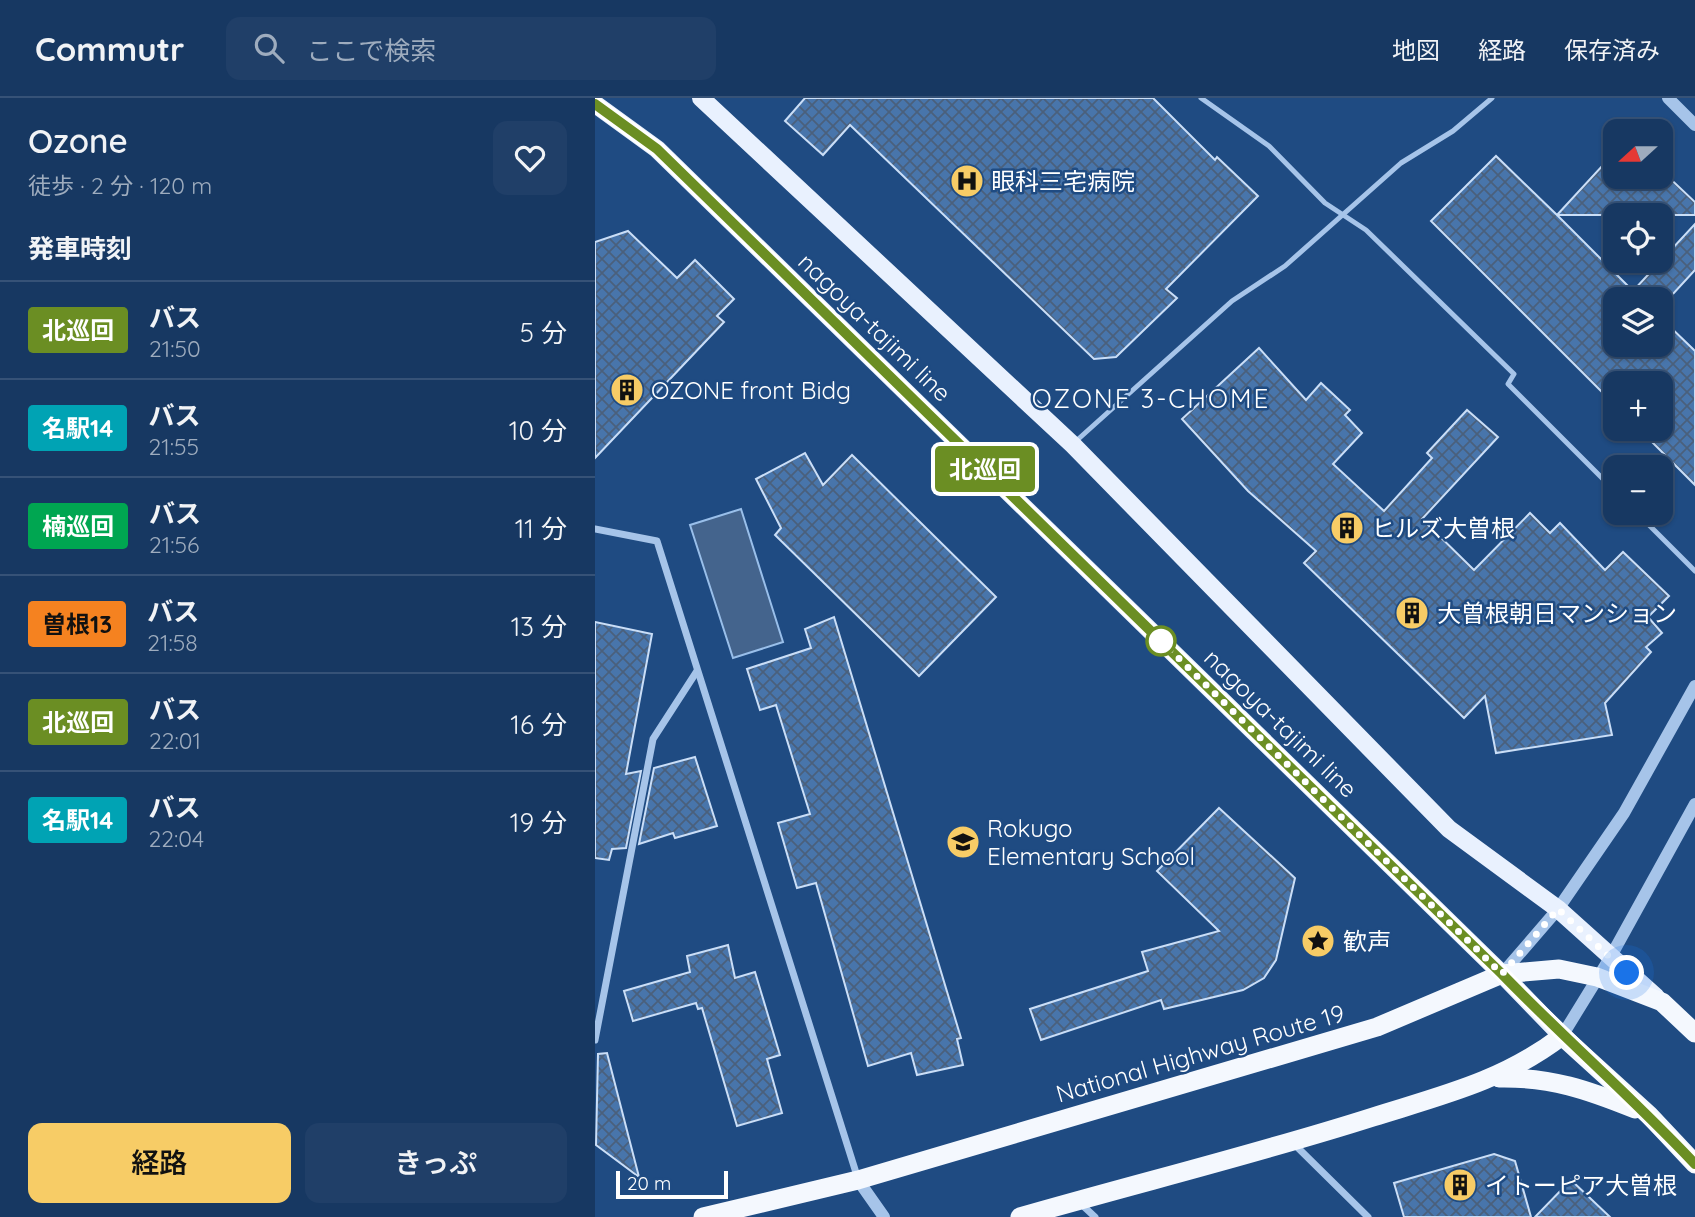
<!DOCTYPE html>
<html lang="ja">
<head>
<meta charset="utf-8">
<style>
	body { margin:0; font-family:Quicksand,"Noto Sans JP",sans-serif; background:#203f68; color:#f1f3f6; height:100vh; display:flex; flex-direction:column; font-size:26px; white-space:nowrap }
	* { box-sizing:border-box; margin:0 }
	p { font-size:23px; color:#9eacbe }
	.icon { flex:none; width:38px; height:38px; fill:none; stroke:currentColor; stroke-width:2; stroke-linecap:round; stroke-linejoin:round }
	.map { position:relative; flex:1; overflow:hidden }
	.details { display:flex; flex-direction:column; background:#173862; width:595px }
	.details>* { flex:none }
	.badge { padding:0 14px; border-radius:5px; font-size:24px; line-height:46px }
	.needle { width:46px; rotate:249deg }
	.controls { position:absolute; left:1008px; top:21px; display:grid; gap:14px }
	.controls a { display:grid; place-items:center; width:70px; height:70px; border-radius:14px; background:#173862; box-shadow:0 2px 5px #0004,0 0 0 2px #365277; font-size:35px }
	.scale { position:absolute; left:21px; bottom:18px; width:112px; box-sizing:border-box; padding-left:7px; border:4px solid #fff; border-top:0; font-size:19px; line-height:24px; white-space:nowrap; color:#fff; -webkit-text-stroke:5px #1f4b82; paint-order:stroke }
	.you { position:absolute; width:35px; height:35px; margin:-18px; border:5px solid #fff; border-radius:50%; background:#1a73e8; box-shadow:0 0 0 10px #1a73e833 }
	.map>.badge { position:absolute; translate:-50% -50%; box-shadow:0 0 0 4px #fff }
	h2 { padding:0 28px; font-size:26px; line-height:63px }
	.round { display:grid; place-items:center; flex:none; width:74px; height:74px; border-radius:14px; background:#203f68 }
	.headline { display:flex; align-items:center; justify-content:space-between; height:119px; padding:0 28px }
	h1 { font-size:33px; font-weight:600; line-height:52px }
	.button { display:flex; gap:14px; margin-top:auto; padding:14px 28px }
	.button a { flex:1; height:80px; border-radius:14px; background:#f7cc66; color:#111; font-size:28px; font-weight:600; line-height:80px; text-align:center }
	.button a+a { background:#203f68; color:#f1f3f6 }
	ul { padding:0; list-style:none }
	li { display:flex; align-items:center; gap:21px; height:98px; padding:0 28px; border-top:2px solid #365277 }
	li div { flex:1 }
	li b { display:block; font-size:26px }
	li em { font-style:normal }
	li .badge { min-width:77px; font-weight:700; text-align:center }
	header { display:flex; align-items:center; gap:42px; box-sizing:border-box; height:98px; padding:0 35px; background:#173862; border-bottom:2px solid #365277 }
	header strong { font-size:33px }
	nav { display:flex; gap:38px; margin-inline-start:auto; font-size:24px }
	.search { width:490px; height:63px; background:#203f68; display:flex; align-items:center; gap:18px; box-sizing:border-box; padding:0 24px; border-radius:14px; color:#9eacbe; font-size:26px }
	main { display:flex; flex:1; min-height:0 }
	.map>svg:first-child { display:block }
	.water { fill:#44648d; stroke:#99bfea; stroke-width:2 }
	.building { fill:url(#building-cross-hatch); stroke:#cadef7; stroke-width:2 }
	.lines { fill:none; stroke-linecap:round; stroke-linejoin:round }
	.service { stroke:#a6c4e9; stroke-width:5 }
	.minor { stroke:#a6c4e9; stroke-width:7 }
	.tertiary { stroke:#a6c4e9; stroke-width:12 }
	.primary { stroke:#e9f1fe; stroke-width:18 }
	.trunk { stroke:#f4f8fe; stroke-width:19 }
	.line-casing { stroke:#fff; stroke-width:16 }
	.line { stroke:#6b8e23; stroke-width:10 }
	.walk { stroke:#fff; stroke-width:7; stroke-dasharray:0 12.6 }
	.stop-dot { fill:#fff; stroke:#6b8e23; stroke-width:3.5 }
	.labels { text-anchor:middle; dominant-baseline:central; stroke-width:5; stroke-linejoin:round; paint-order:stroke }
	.poi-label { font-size:24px; fill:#fff; stroke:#1f4b82; text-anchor:start }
	.street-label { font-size:24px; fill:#fff; stroke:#1f4b82 }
	.neighbourhood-label { font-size:26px; letter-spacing:2px; fill:#fff; stroke:#1f4b82 }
</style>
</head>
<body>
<header>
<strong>Commutr</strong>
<div class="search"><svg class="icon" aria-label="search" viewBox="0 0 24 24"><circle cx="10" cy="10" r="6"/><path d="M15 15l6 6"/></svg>ここで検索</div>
<nav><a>地図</a><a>経路</a><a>保存済み</a></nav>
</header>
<main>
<section class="details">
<div class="headline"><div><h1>Ozone</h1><p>徒歩 · 2 分 · 120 m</p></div><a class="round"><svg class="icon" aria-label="heart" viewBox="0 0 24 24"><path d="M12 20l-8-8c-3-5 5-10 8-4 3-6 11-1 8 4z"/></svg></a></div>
<h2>発車時刻</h2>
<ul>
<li><span class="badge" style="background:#6b8e23;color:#fff">北巡回</span><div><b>バス</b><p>21:50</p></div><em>5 分</em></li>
<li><span class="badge" style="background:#00a3b4;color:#fff">名駅14</span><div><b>バス</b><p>21:55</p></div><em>10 分</em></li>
<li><span class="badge" style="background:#00a651;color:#fff">楠巡回</span><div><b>バス</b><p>21:56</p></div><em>11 分</em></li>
<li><span class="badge" style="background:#f58220;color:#111">曽根13</span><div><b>バス</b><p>21:58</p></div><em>13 分</em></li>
<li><span class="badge" style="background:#6b8e23;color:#fff">北巡回</span><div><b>バス</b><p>22:01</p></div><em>16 分</em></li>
<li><span class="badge" style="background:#00a3b4;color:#fff">名駅14</span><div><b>バス</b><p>22:04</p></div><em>19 分</em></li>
</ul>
<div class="button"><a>経路</a><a>きっぷ</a></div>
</section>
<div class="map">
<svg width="1100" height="1119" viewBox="0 0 1100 1119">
	<defs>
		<pattern id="building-cross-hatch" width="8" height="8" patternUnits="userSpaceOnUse" patternTransform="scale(1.75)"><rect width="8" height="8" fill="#4875ab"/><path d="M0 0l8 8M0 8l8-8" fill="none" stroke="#4a607c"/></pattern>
	</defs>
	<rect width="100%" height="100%" fill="#1f4b82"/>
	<!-- water -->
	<polygon class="water" points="146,411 188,544 138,560 95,427"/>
	<!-- building -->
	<g class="building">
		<polygon points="210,0 558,0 620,62 622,59 663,98 571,191 582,200 521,259 499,261 255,27 228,57 190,23"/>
		<polygon points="1020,54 1020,79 1066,79 1066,72 1100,104 1100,117 962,117 1038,193 1100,126 1100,172 1066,209 1066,201 1020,201 1020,247 1066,247 1066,220 1100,253 1100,387 1044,331 1066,331 1066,285 1020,285 1020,307 836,123 901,58 962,117"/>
		<polygon points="33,133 82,180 100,162 139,201 122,218 129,224 0,360 0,144"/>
		<polygon points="664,250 711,302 726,285 755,312 750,317 767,335 738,366 789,413 837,360 832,355 872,312 903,339 827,421 879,472 935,415 955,435 965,425 1010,472 1028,454 1074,498 1053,519 1067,535 1051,549 1056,554 1010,605 1017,637 901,655 890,598 869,620 709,465 721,453 653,393 587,321"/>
		<polygon points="210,355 228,387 257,357 401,499 324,578 180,437 186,430 161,381"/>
		<polygon points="239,519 366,940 362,941 368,967 322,977 316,955 273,968 221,785 202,790 183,725 215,716 181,607 165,612 152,571 216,550 210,531"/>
		<polygon points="0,524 57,536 31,676 46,673 31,750 17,751 14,762 0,760"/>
		<polygon points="100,659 122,728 80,740 78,735 44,746 59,670"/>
		<polygon points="624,710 700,780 681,862 669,880 648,892 569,911 566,902 446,942 435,911 553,873 547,854 624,833 562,773"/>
		<polygon points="133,847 140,880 160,874 185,957 172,961 187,1015 142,1028 107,910 103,911 101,905 38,923 29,893 95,874 92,858"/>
		<polygon points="12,955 44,1079 1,1047 3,956"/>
		<polygon points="899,1056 920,1063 936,1119 809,1119 799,1085"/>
		<polygon points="976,1082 1015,1119 940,1119"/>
	</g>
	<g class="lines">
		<!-- service -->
		<g class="service">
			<polyline points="606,0 674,48 730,105 771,132 919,276 913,286 1020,393"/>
			<polyline points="480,344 637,203 690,168 806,65 858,33 897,0"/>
			<polyline points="1042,415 1100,473"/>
		</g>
		<!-- minor -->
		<g class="minor">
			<polyline points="0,431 62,443 263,1081"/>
			<polyline points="0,942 58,641 102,573"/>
			<polyline points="698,1045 773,1119"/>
			<polyline points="485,1105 500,1119"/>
		</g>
		<!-- tertiary -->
		<g class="tertiary">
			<polyline points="1073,0 1100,27"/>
			<polyline points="907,876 963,811 1029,715 1100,588"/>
			<polyline points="967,938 1015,860 1100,706"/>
			<polyline points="263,1082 289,1119"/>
		</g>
		<!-- primary -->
		<g class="primary">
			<polyline points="106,0 478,347 854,731 963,811 1061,899"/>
			<polyline points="0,6 62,51 907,876 967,938"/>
		</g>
		<!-- trunk -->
		<g class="trunk">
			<path d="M904,980C956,979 993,992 1040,1011"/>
			<polyline points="108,1119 263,1082 782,929 907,876 964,871 1002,879 1067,904 1100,935"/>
			<path d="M425,1119C543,1085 662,1056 778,1019C848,997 908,983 967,938L1054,1017L1100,1066"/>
		</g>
	</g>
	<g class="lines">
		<defs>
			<path id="line" d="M0,6L62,51L907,876C970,941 1038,1000 1100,1066"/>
		</defs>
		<!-- line casing -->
		<use href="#line" class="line-casing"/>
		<!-- line -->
		<use href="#line" class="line"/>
		<!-- walk -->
		<polyline class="walk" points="566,543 907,876 963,811 1032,875"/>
	</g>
	<!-- icons -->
	<defs>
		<symbol id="hospital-disc" viewBox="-11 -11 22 22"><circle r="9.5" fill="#f7cc66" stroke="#1f4b82"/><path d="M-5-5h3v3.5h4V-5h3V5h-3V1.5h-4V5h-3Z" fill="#111"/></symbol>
		<symbol id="building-disc" viewBox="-11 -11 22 22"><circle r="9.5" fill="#f7cc66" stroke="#1f4b82"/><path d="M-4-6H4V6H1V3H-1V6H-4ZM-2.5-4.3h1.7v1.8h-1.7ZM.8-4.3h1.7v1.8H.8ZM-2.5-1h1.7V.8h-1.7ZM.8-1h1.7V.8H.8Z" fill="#111"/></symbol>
		<symbol id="school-disc" viewBox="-11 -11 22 22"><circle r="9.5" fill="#f7cc66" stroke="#1f4b82"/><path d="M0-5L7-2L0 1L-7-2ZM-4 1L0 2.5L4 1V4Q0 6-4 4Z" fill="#111"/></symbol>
		<symbol id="sight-disc" viewBox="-11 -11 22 22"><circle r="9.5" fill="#f7cc66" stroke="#1f4b82"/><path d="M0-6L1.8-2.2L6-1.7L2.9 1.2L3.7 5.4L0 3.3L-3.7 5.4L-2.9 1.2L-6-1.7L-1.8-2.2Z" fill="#111"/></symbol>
	</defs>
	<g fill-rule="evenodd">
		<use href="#hospital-disc" x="353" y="64" width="38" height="38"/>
		<use href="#building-disc" x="13" y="273" width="38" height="38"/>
		<use href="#building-disc" x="733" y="411" width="38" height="38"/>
		<use href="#building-disc" x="798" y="496" width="38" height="38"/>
		<use href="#school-disc" x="349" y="725" width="38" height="38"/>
		<use href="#sight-disc" x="704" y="824" width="38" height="38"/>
		<use href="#building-disc" x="846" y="1068" width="38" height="38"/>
	</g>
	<!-- markers -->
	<circle class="stop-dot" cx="566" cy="543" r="14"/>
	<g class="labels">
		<!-- poi labels -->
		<g class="poi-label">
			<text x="396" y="83">眼科三宅病院</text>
			<text x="56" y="292">OZONE front Bidg</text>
			<text x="776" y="430">ヒルズ大曽根</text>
			<text x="842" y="515">大曽根朝日マンション</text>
			<text x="392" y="730">Rokugo<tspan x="392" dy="28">Elementary School</tspan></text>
			<text x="748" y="843">歓声</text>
			<text x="890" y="1087">イトーピア大曽根</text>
		</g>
		<!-- street labels -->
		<g class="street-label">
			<text transform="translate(280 229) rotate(44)">nagoya-tajimi line</text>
			<text transform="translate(686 625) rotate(44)">nagoya-tajimi line</text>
			<text transform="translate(605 955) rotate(-16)">National Highway Route 19</text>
		</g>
		<!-- neighbourhood labels -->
		<g class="neighbourhood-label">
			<text x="556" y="300">OZONE 3-CHOME</text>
		</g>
	</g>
</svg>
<div class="controls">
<a><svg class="needle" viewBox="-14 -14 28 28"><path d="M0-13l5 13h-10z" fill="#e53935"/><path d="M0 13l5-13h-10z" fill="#9eacbe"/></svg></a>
<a><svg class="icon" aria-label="locate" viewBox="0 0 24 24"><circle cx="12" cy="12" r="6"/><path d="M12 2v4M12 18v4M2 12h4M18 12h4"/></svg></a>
<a><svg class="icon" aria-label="layers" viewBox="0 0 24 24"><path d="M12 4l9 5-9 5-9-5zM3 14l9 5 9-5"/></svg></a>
<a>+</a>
<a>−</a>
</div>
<div class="scale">20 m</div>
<div class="you" style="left:1032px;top:875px"></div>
<b class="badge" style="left:390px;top:371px;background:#6b8e23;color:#fff">北巡回</b>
</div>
</main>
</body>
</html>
